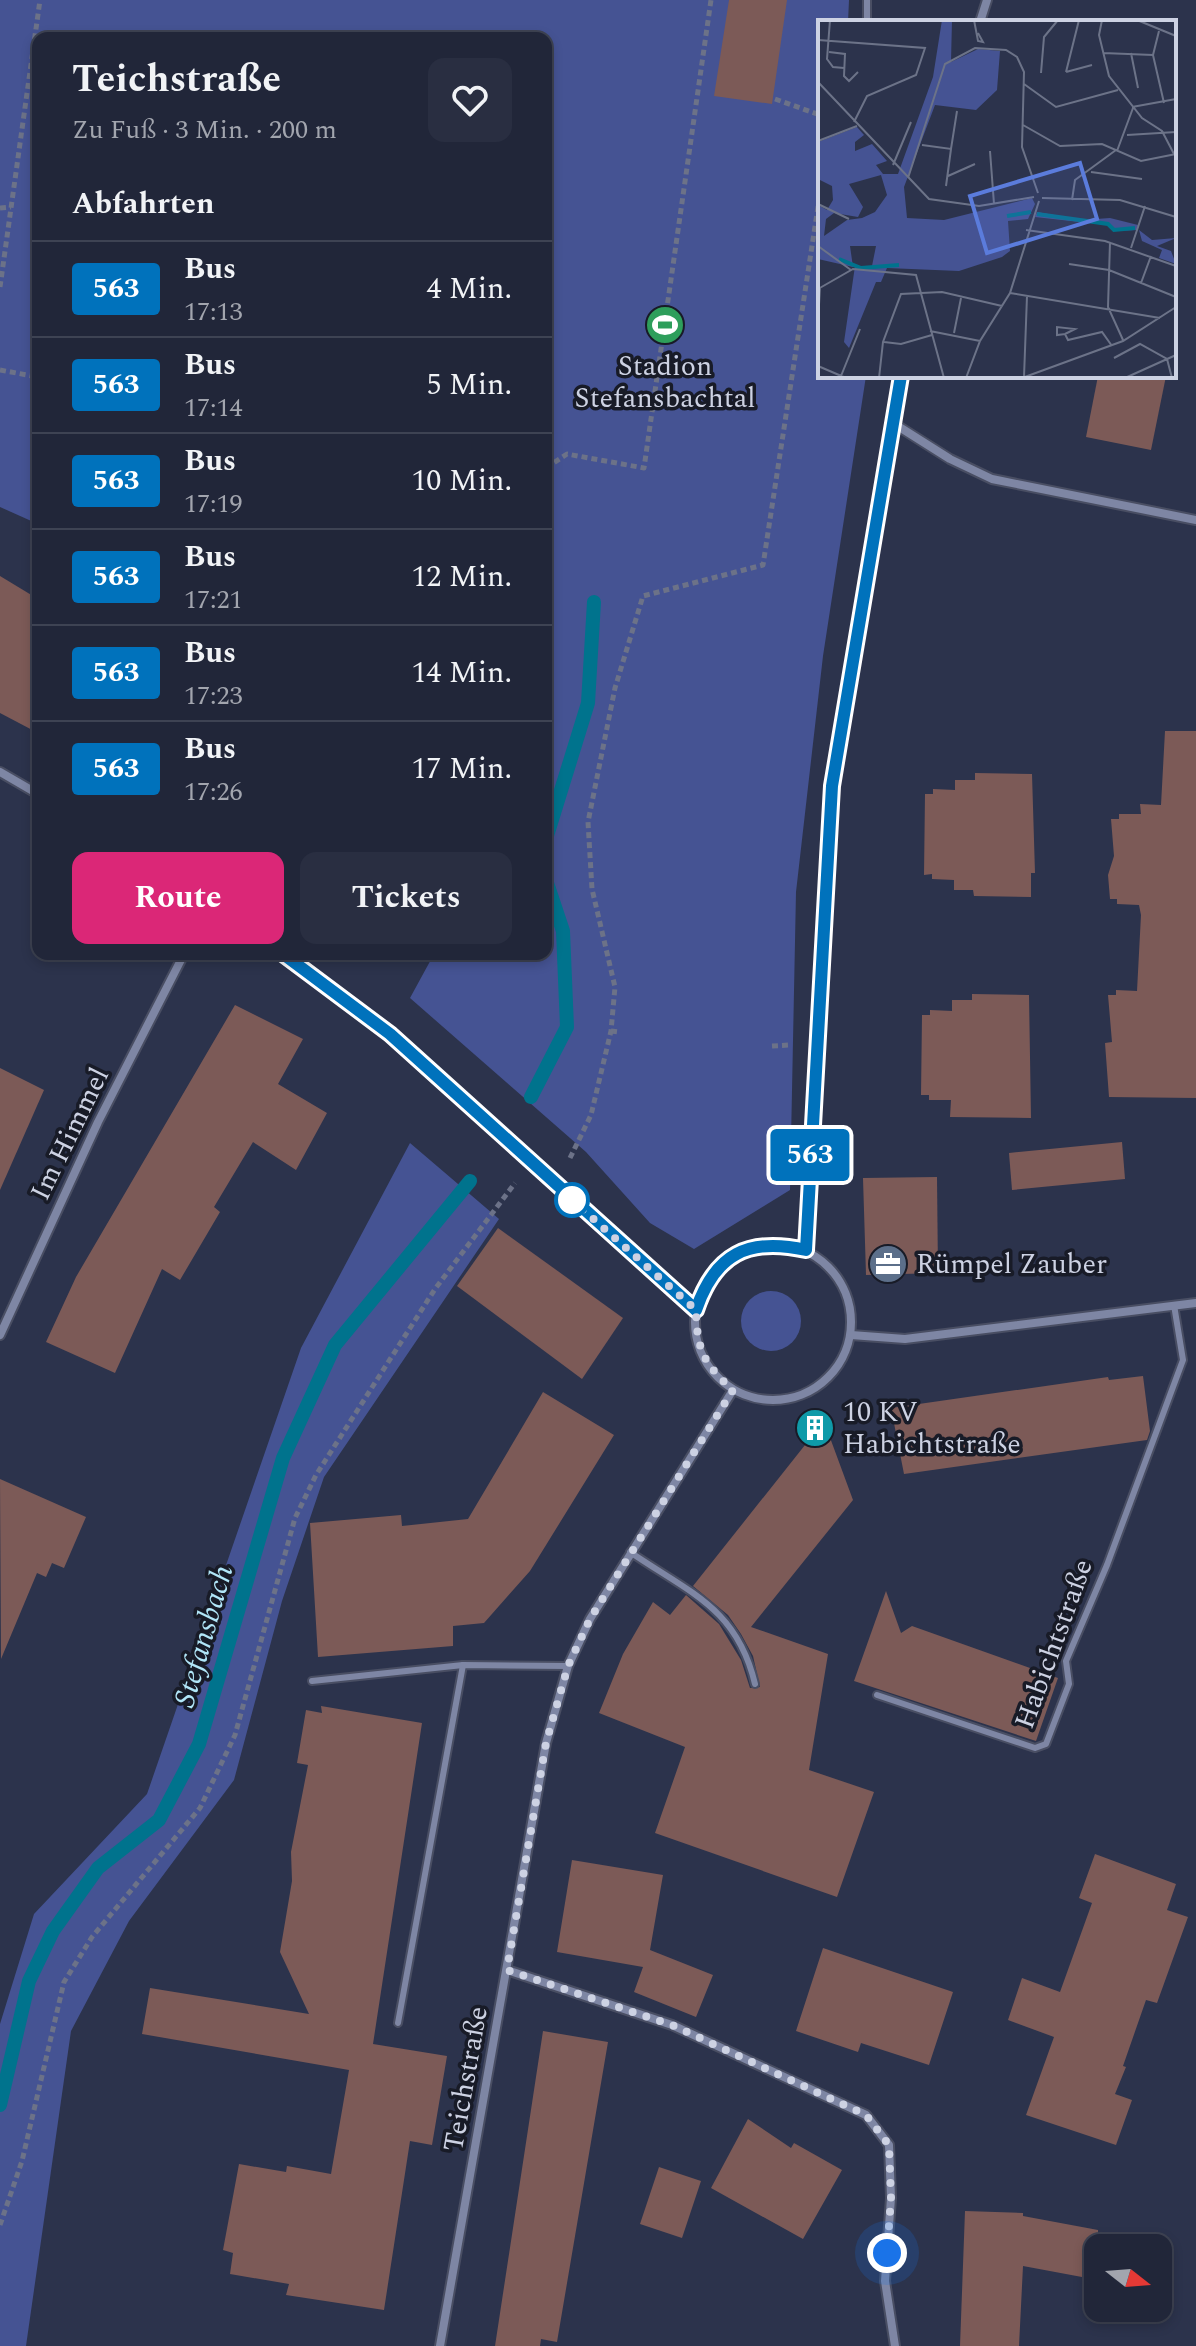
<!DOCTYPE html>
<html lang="de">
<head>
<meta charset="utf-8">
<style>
	body { margin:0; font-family:Spectral,serif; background:#292e41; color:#f1f3f6; height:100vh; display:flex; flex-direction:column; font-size:30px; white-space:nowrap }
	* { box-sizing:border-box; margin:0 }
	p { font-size:26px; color:#a2a5ae }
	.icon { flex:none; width:44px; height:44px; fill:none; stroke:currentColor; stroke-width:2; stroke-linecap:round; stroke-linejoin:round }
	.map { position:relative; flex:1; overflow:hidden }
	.sheet { position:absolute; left:32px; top:32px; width:520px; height:928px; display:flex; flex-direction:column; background:#212639; border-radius:16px; box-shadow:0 4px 12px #0003,0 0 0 2px #3e4353 }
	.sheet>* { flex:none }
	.badge { padding:0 16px; border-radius:6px; font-size:28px; line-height:52px }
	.needle { width:52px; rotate:107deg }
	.buttons { position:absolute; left:1084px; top:2234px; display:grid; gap:16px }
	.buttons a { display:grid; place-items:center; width:88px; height:88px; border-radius:16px; background:#212639; box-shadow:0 4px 12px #0003,0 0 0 2px #3e4353; font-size:40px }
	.you { position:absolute; width:40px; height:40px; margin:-20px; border:6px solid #fff; border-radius:50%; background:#1a73e8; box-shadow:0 0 0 12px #1a73e833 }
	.map>.badge { position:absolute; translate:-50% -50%; box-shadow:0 0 0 4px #fff }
	h2 { padding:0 40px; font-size:30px; line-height:72px }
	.round { display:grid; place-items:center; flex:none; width:84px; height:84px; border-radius:16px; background:#292e41 }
	.overview { display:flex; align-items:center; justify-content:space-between; height:136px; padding:0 40px }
	h1 { font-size:38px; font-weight:700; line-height:60px }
	.button { display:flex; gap:16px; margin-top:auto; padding:16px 40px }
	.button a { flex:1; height:92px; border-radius:16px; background:#db2777; color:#fff; font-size:32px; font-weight:700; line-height:92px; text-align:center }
	.button a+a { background:#292e41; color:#f1f3f6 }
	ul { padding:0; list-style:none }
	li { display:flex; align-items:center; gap:24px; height:96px; padding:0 40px; border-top:2px solid #3e4353 }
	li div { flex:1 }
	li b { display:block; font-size:30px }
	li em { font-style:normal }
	li .badge { min-width:88px; font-weight:700; text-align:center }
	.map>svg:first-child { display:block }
	.green { fill:#455393 }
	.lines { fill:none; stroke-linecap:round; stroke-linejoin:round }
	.stream { stroke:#00738d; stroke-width:14 }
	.building { fill:#7c5a57 }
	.service-casing { stroke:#494e63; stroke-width:10 }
	.minor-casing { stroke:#494e63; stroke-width:12 }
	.path { stroke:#6c7288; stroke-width:5; stroke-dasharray:6 4; stroke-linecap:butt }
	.service { stroke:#7e86a4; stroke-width:6 }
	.minor { stroke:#7e86a4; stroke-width:8 }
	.line-casing { stroke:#fff; stroke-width:18 }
	.line { stroke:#0072bc; stroke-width:12 }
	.walk { stroke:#cdd2e3; stroke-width:8; stroke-dasharray:0 14.4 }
	.stop-dot { fill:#fff; stroke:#0072bc; stroke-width:4 }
	.labels { text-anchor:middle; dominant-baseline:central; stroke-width:7; stroke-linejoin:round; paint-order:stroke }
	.poi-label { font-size:28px; fill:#cdd2e3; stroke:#181b27; text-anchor:start }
	.street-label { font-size:28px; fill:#cdd2e3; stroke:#181b27 }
	.water-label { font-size:30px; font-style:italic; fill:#b1e6f8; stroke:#181b27 }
	.inset-river { fill:none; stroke:#00738d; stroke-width:4 }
	.inset-road { fill:none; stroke:#6c7388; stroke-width:2 }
	.view { fill:#5b7cdc; fill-opacity:0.15; stroke:#5b7cdc; stroke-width:4 }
	.inset-edge { fill:none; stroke:#cdd2e3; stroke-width:4 }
</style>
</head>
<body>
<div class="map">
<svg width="1196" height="2346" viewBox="0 0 1196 2346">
	<rect width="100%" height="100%" fill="#2c334c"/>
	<!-- green -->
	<g class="green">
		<polygon points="0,0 849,0 848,22 820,22 820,376 866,376 823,656 796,892 790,1190 694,1249 650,1223 586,1152 410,998 434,954 546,954 546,38 38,38 38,524 0,507"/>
		<polygon points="410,1143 499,1219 324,1477 282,1601 234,1780 129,1921 71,2031 26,2346 0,2346 0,2024 34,1914 147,1794 301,1348"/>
		<circle cx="771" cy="1321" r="30"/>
	</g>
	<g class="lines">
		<!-- stream -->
		<g class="stream">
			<polyline points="546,839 588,703 594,602"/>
			<polyline points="531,1097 567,1027 563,931 546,880"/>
			<polyline points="0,2105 29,1981 53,1931 98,1868 159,1820 199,1744 283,1458 335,1345 470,1181"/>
		</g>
	</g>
	<!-- building -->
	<g class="building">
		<polygon points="729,0 787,0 772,104 714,96"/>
		<polygon points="1098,376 1166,376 1151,450 1086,437"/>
		<polygon points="0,576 38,599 38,733 0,713"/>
		<polygon points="1165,731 1196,731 1196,1098 1109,1097 1105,1043 1112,1042 1108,995 1116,995 1116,990 1137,991 1141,915 1139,905 1117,904 1117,899 1110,899 1108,875 1114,856 1111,819 1119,819 1119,814 1141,814 1140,804 1161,805"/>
		<polygon points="975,773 1032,774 1035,873 1031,873 1031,897 974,896 973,890 954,890 954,880 932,879 932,874 924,875 925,794 933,794 933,789 955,790 955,780 975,780"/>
		<polygon points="972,994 1029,995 1031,1118 950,1117 951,1100 929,1100 929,1095 921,1095 922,1015 930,1015 930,1010 952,1011 952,1000 972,1000"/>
		<polygon points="235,1005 303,1039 278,1084 327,1113 296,1170 253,1142 214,1207 220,1212 180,1280 162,1269 115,1373 46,1342 76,1277"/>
		<polygon points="0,1068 44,1090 0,1190"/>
		<polygon points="1122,1142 1125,1179 1012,1190 1009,1153"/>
		<polygon points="937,1177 938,1273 866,1275 863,1178"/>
		<polygon points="498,1228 623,1318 582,1379 457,1286"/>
		<polygon points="1143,1376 1150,1431 1147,1440 904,1474 891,1408 1108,1377 1109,1380"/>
		<polygon points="543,1392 614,1435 530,1571 484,1623 453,1626 453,1646 318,1657 310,1523 401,1515 402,1526 468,1519"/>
		<polygon points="829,1435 853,1500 751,1627 828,1654 809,1770 874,1792 837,1897 655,1833 685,1747 599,1713 623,1654 653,1602 670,1615 686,1595 719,1624 741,1660 750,1688 760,1687 753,1656 741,1634 728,1615 693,1586 805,1445"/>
		<polygon points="0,1479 86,1517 64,1568 52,1563 46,1577 37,1573 1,1659"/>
		<polygon points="886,1591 901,1633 912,1626 1058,1678 1036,1741 854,1681"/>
		<polygon points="321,1706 422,1723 373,2044 447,2056 432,2145 410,2141 384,2310 286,2295 289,2284 230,2274 233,2253 223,2250 239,2164 286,2172 287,2166 331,2174 349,2070 142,2034 150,1988 309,2014 280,1952 292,1881 291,1852 308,1765 297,1763 306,1710 322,1713"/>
		<polygon points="1095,1854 1176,1884 1167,1910 1188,1917 1157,2003 1146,2000 1123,2066 1126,2067 1115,2094 1132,2100 1116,2145 1026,2115 1054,2037 1008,2020 1022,1978 1060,1992 1092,1903 1079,1898"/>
		<polygon points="572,1860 663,1875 650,1950 713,1975 696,2017 634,1992 643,1967 557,1952"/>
		<polygon points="823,1948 953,1992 929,2065 861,2043 858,2052 796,2031"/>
		<polygon points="543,2031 608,2042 557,2342 541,2339 540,2346 495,2346"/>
		<polygon points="748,2119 791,2148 794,2143 842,2170 803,2239 711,2188"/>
		<polygon points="659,2167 701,2181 682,2238 640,2224"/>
		<polygon points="965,2211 1023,2213 1023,2216 1098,2230 1098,2280 1023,2266 1019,2346 960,2346"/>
	</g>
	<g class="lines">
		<defs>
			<g id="service">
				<polyline points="867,22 867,0"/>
				<path d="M630,1552C690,1593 737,1608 755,1684"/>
				<polyline points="312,1681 463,1665 568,1666"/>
				<polyline points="877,1695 1035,1748 1046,1744 1069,1684 1066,1661 1107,1565 1183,1360 1174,1305"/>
				<polyline points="398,2023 463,1665"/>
			</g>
			<g id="minor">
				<polyline points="980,22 987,0"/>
				<polyline points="893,423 950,459 992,479 1196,520"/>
				<polyline points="0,772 38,794"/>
				<polyline points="283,954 390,1034 696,1310"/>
				<circle cx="773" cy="1322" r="78"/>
				<polyline points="806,1250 832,786 901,376"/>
				<polyline points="0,1335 98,1122 184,954"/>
				<polyline points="851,1335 905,1339 1196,1303"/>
				<polyline points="507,1970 672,2025 866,2115 889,2145 891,2198 885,2281 895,2346"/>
				<polyline points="440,2346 546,1743 568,1666 590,1619 733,1390"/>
			</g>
		</defs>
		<!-- service casing -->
		<use href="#service" class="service-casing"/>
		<!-- minor casing -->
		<use href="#minor" class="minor-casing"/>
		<!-- path -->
		<g class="path">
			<polyline points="775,99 820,115"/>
			<polyline points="0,208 11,207"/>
			<polyline points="0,287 40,0"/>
			<polyline points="0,370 38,377"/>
			<polyline points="546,468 567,454 644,468 711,0"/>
			<polyline points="611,1031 619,1032"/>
			<polyline points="772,1046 790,1045"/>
			<polyline points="570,1158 591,1115 611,1031 615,987 592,889 588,822 615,688 643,596 763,565 820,194"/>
			<polyline points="0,2225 22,2161 64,1982 92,1937 200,1808 235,1735 295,1518 316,1475 435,1289 515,1183"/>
		</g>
		<!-- service -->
		<use href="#service" class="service"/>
		<!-- minor -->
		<use href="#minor" class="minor"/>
	</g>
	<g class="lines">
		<defs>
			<path id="line" d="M283,954L390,1034L696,1310C715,1254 748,1237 806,1250L832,786L901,376"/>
		</defs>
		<!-- line casing -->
		<use href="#line" class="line-casing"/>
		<!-- line -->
		<use href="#line" class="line"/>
		<!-- walk -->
		<path class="walk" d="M572,1200L696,1310C697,1350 703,1363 733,1390L590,1619L568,1666L546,1743L507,1970L672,2025L866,2115L889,2145L891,2198L887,2253"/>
	</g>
	<!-- icons -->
	<defs>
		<symbol id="stadium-disc" viewBox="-11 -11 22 22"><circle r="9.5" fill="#2e9e5b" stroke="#181b27"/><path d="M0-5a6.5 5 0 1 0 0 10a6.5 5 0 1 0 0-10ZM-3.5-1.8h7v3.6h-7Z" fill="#fff"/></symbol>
		<symbol id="office-disc" viewBox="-11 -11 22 22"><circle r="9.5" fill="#5c6f8a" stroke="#181b27"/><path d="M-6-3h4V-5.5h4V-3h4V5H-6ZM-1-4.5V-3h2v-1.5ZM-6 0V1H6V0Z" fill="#fff"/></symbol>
		<symbol id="building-disc" viewBox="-11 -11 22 22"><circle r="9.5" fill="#0f9aa8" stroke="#181b27"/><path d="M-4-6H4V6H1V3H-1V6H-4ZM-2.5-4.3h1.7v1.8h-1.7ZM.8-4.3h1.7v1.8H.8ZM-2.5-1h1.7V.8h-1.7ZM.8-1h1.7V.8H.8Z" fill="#fff"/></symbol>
	</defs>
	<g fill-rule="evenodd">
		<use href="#stadium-disc" x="643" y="303" width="44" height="44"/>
		<use href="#office-disc" x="866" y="1242" width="44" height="44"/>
		<use href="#building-disc" x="793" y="1406" width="44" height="44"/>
	</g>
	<!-- markers -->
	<circle class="stop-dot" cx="572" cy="1200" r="16"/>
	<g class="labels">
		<!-- poi labels -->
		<g class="poi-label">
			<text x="665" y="366" text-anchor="middle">Stadion<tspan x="665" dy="32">Stefansbachtal</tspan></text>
			<text x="916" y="1264">Rümpel Zauber</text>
			<text x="843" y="1412">10 KV<tspan x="843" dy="32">Habichtstraße</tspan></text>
		</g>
		<!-- street labels -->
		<g class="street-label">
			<text transform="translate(70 1134) rotate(-64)">Im Himmel</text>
			<text transform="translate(1054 1644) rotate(-70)">Habichtstraße</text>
			<text transform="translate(466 2079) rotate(-80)">Teichstraße</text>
		</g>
		<!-- water labels -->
		<g class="water-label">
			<text transform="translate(204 1636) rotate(-74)">Stefansbach</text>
		</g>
	</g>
	<!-- overview -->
	<g transform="translate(818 20)">
		<rect width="358" height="358" fill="#2c334c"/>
		<path d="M124,0H134L133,42L160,29L182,31L179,70L158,90L117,85L86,167L89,198L126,200L214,178L217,184L210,199L190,201L192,231L184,237L141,251L69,248L63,262H58L31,328L26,322L37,246H54L58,226H32L35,247L0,239V185L9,190L15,180L14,166L0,159V122L39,107L46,115L37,122V131L54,124L69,141L58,145L65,154H80L115,57ZM63,155L69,175L57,192L44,198L29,200L6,216L8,199L16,193L40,197L45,187L31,164ZM219,192L264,200L292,198L320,205L319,210L298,211L289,205L217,197ZM321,210L334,220L358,218L339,226L353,231L358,244L341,238L344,230L324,221Z" fill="#455393" fill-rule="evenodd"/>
		<path class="inset-river" d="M219,194L290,204L296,210L317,208M189,196L213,192M21,239L43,248L81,245"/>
		<path class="inset-road" d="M12,0L9,39L15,47L26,48M156,0L160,21L165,22L160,13M284,0L281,15L291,56L324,98L344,111L356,134M319,0L358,16M341,11L335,35L346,83M0,20L107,28L98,55L49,76L36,102M11,32L27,34L26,56L31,61L40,52M285,33L335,35M313,33L320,68M248,52L261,0M248,52L274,45M223,53L226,17L240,0M0,62L111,179L161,186L216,177M206,64L238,87L300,70M314,87L358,79M205,105L242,126L284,124L323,141L358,134M309,115L358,112M0,121L39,106M104,125L133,129L139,91M172,131L176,184M299,131L315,88M75,145L93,102M273,152L324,159M130,156L157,144M90,158L127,44L157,28L188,30L199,37L206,52L204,127L220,173M128,166L133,129M224,178L302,180L358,197M254,180L257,160L298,130M0,184L31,199M208,210L287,221L358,246M292,222L290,287L305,320M0,226L33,250M313,228L327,186M251,244L291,250L358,277M323,263L333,236M0,269L35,249L98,255L126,358M192,273L342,298M0,301L2,268M112,311L162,321M136,313L143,278M247,314L257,309L239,307V315L247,314L250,320L284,312L294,326M66,322L83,324L114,315M296,338L322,324L349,339L354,358M0,346L28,358M23,356L42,309M206,357L209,276M61,358L65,322L83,274L124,272L184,286M148,358L162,321L192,273L221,181M204,358L305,321L358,287M307,358L358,335"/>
		<path class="view" d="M262,143L279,199L169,233L152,176Z"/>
		<rect width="358" height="358" class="inset-edge"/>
	</g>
</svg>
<div class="buttons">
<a><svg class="needle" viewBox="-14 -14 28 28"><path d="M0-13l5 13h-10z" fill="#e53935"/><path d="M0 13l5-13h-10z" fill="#a2a5ae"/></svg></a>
</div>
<div class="you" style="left:887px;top:2253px"></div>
<b class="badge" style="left:810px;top:1155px;background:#0072bc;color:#fff">563</b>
<section class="sheet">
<div class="overview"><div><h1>Teichstraße</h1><p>Zu Fuß · 3 Min. · 200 m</p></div><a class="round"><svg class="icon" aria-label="heart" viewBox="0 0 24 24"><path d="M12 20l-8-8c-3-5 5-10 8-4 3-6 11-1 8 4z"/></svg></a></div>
<h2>Abfahrten</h2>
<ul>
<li><span class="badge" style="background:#0072bc;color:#fff">563</span><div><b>Bus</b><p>17:13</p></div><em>4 Min.</em></li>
<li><span class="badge" style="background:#0072bc;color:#fff">563</span><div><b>Bus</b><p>17:14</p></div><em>5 Min.</em></li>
<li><span class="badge" style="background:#0072bc;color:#fff">563</span><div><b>Bus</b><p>17:19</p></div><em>10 Min.</em></li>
<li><span class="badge" style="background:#0072bc;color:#fff">563</span><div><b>Bus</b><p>17:21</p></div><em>12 Min.</em></li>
<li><span class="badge" style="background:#0072bc;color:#fff">563</span><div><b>Bus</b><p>17:23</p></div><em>14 Min.</em></li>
<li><span class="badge" style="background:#0072bc;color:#fff">563</span><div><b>Bus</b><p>17:26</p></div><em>17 Min.</em></li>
</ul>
<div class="button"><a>Route</a><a>Tickets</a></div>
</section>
</div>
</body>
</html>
